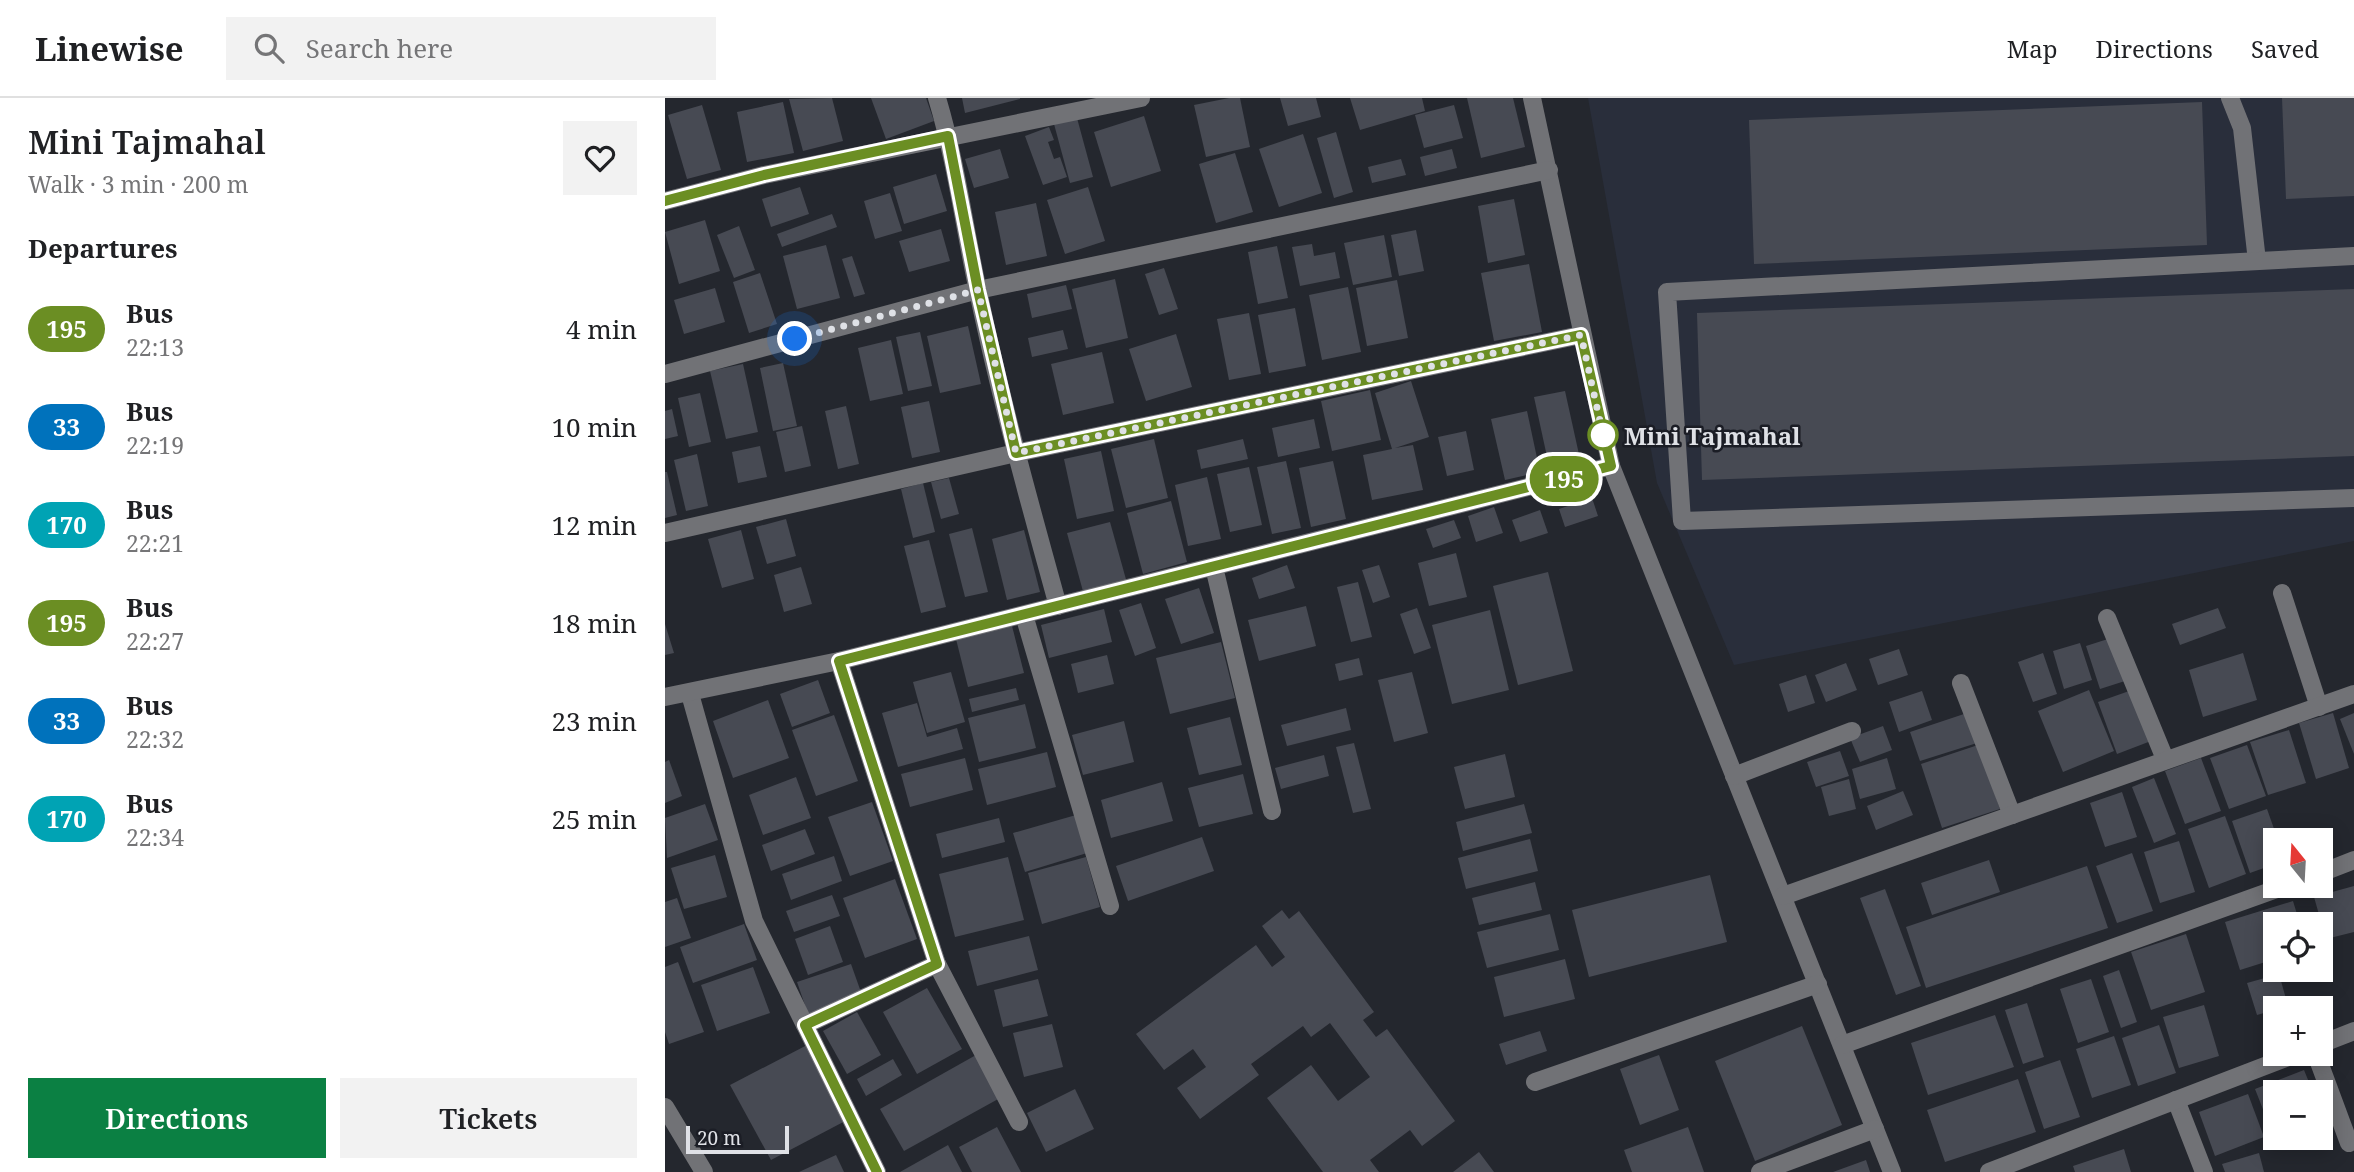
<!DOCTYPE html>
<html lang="en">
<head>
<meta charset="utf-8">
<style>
	body { margin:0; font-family:"Noto Serif",serif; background:#f2f2f2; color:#202124; height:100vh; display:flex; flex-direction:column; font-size:26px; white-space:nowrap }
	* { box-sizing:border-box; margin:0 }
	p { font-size:23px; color:#757577 }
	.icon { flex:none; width:38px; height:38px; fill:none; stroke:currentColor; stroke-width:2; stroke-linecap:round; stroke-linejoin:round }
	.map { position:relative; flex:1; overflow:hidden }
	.side { display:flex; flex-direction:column; background:#fff; width:665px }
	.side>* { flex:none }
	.badge { padding:0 14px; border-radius:23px; font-size:24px; line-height:46px }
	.needle { width:46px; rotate:342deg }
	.controls { position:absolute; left:1598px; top:730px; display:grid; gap:14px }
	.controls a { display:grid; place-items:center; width:70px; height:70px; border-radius:0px; background:#fff; box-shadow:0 4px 18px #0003; font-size:35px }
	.scale { position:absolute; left:21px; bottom:18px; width:103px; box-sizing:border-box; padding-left:7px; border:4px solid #dfe1e6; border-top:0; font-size:19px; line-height:24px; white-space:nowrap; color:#dfe1e6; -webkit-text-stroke:5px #1b1d25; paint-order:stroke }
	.you { position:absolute; width:35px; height:35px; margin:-18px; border:5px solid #fff; border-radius:50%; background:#1a73e8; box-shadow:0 0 0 10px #1a73e833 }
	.map>.badge { position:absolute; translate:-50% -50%; box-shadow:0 0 0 4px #fff }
	h2 { padding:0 28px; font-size:26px; line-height:63px }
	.round { display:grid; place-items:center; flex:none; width:74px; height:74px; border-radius:0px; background:#f2f2f2 }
	.head { display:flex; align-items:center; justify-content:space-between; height:119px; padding:0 28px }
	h1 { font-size:33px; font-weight:600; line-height:52px }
	.cta { display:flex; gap:14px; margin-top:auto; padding:14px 28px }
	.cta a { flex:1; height:80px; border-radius:0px; background:#0b8043; color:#fff; font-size:28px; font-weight:600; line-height:80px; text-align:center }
	.cta a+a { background:#f2f2f2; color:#202124 }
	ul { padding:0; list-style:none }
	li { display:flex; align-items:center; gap:21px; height:98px; padding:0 28px }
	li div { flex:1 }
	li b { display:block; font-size:26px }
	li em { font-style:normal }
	li .badge { min-width:77px; font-weight:700; text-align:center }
	header { display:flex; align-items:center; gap:42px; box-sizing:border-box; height:98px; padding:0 35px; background:#fff; border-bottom:2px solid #e0e0e0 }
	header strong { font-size:33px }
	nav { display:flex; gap:38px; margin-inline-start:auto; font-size:24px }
	.search { width:490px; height:63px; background:#f2f2f2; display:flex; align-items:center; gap:18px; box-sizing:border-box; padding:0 24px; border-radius:0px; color:#757577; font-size:26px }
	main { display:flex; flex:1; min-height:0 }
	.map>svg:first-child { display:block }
	.built { fill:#292e3b }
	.building { fill:#474a53 }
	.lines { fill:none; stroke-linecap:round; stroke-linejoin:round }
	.minor { stroke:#717276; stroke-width:18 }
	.line-casing { stroke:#fff; stroke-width:16 }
	.line { stroke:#6b8e23; stroke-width:10 }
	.walk { stroke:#dfe1e6; stroke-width:7; stroke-dasharray:0 12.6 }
	.stop-dot { fill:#fff; stroke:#6b8e23; stroke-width:3.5 }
	.labels { text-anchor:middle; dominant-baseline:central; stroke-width:5; stroke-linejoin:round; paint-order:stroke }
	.stop-label { font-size:24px; font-weight:bold; fill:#dfe1e6; stroke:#1b1d25; text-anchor:start }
</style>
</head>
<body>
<header>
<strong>Linewise</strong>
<div class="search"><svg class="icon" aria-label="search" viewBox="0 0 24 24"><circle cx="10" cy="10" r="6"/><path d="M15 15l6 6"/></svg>Search here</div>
<nav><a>Map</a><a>Directions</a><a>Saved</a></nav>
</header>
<main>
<section class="side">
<div class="head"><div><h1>Mini Tajmahal</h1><p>Walk · 3 min · 200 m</p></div><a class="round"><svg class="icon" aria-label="heart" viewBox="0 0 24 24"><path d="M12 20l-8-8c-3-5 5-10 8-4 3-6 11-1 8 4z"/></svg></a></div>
<h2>Departures</h2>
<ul>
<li><span class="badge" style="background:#6b8e23;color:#fff">195</span><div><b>Bus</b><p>22:13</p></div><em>4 min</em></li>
<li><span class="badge" style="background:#0072bc;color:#fff">33</span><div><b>Bus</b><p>22:19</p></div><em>10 min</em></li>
<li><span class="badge" style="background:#00a3b4;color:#fff">170</span><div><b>Bus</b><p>22:21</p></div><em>12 min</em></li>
<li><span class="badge" style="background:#6b8e23;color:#fff">195</span><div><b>Bus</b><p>22:27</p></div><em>18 min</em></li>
<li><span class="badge" style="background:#0072bc;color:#fff">33</span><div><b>Bus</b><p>22:32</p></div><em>23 min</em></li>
<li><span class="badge" style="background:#00a3b4;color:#fff">170</span><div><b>Bus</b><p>22:34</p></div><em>25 min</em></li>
</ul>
<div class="cta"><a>Directions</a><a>Tickets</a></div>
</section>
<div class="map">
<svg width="1689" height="1074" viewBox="0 0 1689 1074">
	<rect width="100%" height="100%" fill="#24272e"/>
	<!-- built -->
	<polygon class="built" points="923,0 1689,0 1689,443 1069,567 992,385"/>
	<!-- building -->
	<g class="building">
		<polygon points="167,0 178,43 138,53 124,1"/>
		<polygon points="206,0 261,0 269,23 221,41"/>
		<polygon points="297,0 355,0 355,1 300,15"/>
		<polygon points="564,0 575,0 585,49 541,59 529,7"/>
		<polygon points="615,0 651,0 656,19 623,28"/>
		<polygon points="685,0 757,0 760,13 695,32"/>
		<polygon points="802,0 848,0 860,49 816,60"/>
		<polygon points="1617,0 1689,0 1689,98 1621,101"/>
		<polygon points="118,4 129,55 82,64 72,14"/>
		<polygon points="1537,4 1542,147 1089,166 1084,22"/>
		<polygon points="37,7 56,72 22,81 3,17"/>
		<polygon points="789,7 798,40 759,50 750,17"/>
		<polygon points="479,18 496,73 446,89 429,34"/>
		<polygon points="412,20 428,79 405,85 389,26"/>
		<polygon points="384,29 389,42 383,44 389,61 395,59 402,79 378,87 360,38"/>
		<polygon points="671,34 688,94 669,100 652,40"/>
		<polygon points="638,36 657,95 614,109 594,51"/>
		<polygon points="335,51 344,80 309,90 300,61"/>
		<polygon points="787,51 792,70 760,78 755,59"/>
		<polygon points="570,55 588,114 551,125 534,66"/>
		<polygon points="736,61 741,77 707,85 703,69"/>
		<polygon points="271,76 282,113 239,126 228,89"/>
		<polygon points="135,89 144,116 106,129 97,101"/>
		<polygon points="423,89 440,143 400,156 382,102"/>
		<polygon points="225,95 237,133 210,141 199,103"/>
		<polygon points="849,101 860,157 823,165 813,108"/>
		<polygon points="371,105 382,158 341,167 330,114"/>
		<polygon points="167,116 172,129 117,149 112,136"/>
		<polygon points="40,122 55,173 14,186 0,134"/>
		<polygon points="74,128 90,172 69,180 52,137"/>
		<polygon points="276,131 285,163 244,174 234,143"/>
		<polygon points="751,132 759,173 734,178 726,137"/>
		<polygon points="719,137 727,179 688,187 679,145"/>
		<polygon points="647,146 649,158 670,154 675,180 635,188 627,149"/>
		<polygon points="161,147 175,200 132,211 118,158"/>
		<polygon points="612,148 623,200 593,206 583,154"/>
		<polygon points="187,158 200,196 189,199 177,161"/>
		<polygon points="864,166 877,234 829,243 816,175"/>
		<polygon points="499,170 513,211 494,217 480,176"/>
		<polygon points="95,175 112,226 84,235 68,184"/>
		<polygon points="450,181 463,240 421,250 407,191"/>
		<polygon points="732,182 743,240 702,248 691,190"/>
		<polygon points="401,187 407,211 367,220 362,196"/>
		<polygon points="683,189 696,254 657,262 644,197"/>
		<polygon points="50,190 60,224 19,236 9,202"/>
		<polygon points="1689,191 1689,358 1037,382 1032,215"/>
		<polygon points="630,210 641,268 604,275 593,217"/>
		<polygon points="584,215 596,276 564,282 552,221"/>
		<polygon points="303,228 316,286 275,295 262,238"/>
		<polygon points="398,232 403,251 367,259 363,240"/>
		<polygon points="255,234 267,288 243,293 231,239"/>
		<polygon points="511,236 527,289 481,303 464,251"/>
		<polygon points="226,242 238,296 205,303 193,250"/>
		<polygon points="437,254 449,305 398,317 386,266"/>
		<polygon points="118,265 132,328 108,333 95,270"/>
		<polygon points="78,266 93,334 61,341 45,273"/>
		<polygon points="746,283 764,339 730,350 748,347 758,392 707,402 698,357 727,351 710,295"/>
		<polygon points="705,292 716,342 667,353 656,303"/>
		<polygon points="900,293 917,370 886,377 869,299"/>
		<polygon points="35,295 46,344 24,349 13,300"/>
		<polygon points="264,303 275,354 247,360 236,309"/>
		<polygon points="181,308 194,366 173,371 160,313"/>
		<polygon points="7,311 13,338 0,341 0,313"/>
		<polygon points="862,313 875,374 840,382 826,321"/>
		<polygon points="649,321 655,350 613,359 607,330"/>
		<polygon points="137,328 146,368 120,374 111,334"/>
		<polygon points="801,333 809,372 782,378 773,339"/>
		<polygon points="489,341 503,400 461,410 446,351"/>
		<polygon points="578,341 583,361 536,371 532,352"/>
		<polygon points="95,348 102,379 73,385 67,354"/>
		<polygon points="436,353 449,413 412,421 399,361"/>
		<polygon points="32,356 43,408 21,413 9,362"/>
		<polygon points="621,363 636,430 607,436 592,369"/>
		<polygon points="668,363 681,421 646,429 634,370"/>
		<polygon points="584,369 597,427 565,434 552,376"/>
		<polygon points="0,374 2,374 12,417 0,420"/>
		<polygon points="542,379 556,441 523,448 510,387"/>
		<polygon points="284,380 294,416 276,421 266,384"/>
		<polygon points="258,385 270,434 248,440 236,391"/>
		<polygon points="927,400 933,418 900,429 894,411"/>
		<polygon points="506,403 522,464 478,476 462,415"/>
		<polygon points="829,409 838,435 811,444 803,418"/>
		<polygon points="875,412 883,435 855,444 847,422"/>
		<polygon points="121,421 131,458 102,466 91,429"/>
		<polygon points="789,422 796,440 768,450 761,431"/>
		<polygon points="445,424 462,485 419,497 402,435"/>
		<polygon points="307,430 323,494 300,499 284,436"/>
		<polygon points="76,432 89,481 57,490 43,441"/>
		<polygon points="359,432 375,494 342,502 327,441"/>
		<polygon points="264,442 281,509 256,515 239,448"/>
		<polygon points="791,455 802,499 764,508 753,465"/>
		<polygon points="622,467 630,490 594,501 587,480"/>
		<polygon points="714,467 725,499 708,505 697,472"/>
		<polygon points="136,469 147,506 119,514 109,477"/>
		<polygon points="883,474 908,573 853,587 828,488"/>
		<polygon points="693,484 707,539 686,544 672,489"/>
		<polygon points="534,490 549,535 516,546 500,501"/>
		<polygon points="476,505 491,550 470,558 454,512"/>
		<polygon points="641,508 651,548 594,563 583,522"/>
		<polygon points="752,510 766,550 749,556 735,516"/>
		<polygon points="1553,510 1561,530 1515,547 1507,526"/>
		<polygon points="439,511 447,544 384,560 376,527"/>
		<polygon points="825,512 844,592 787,606 767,527"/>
		<polygon points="0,526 9,555 0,557"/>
		<polygon points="347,528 359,575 303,589 291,541"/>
		<polygon points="1446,540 1460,583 1435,591 1421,548"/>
		<polygon points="556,544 570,600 505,616 491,560"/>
		<polygon points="1415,545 1427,582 1399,591 1388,553"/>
		<polygon points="1234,551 1243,577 1213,587 1204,561"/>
		<polygon points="1378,555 1392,596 1368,604 1353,564"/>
		<polygon points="1578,555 1592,602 1538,619 1524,572"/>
		<polygon points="442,557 449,586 413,595 406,566"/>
		<polygon points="694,560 698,577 674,583 670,566"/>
		<polygon points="1181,565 1192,592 1161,604 1150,577"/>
		<polygon points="286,574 300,624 262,635 248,584"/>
		<polygon points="747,574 763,635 729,644 713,582"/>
		<polygon points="1141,577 1150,605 1123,614 1114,586"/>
		<polygon points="153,582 165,615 127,629 115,596"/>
		<polygon points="351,590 354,602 307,614 304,601"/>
		<polygon points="1424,592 1449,653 1398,674 1373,613"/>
		<polygon points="1467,592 1486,643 1452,656 1433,604"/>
		<polygon points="1257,593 1267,622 1234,634 1224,604"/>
		<polygon points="103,602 124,660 68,680 48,623"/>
		<polygon points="252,605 262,639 292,630 298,651 233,669 217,615"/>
		<polygon points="360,606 371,650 314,664 303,620"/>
		<polygon points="681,610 686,632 622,648 616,627"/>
		<polygon points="1302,615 1312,645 1255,663 1245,634"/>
		<polygon points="1668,615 1684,670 1651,681 1634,625"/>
		<polygon points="1689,615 1689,656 1675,621"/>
		<polygon points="169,617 193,683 151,698 127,632"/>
		<polygon points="565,619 577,667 534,677 522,630"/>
		<polygon points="459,623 469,664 418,677 407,637"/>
		<polygon points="1218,628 1227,652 1195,664 1185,640"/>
		<polygon points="1624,632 1641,685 1603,697 1585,644"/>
		<polygon points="689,645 706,711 688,715 671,649"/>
		<polygon points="1313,647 1335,711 1277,730 1256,666"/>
		<polygon points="1582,647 1601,698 1564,711 1545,660"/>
		<polygon points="1175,653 1184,678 1151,689 1142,664"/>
		<polygon points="382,654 391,689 322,707 313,671"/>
		<polygon points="840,656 850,699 800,711 789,669"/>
		<polygon points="659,657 664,678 616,691 610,670"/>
		<polygon points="300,660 308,692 245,709 236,676"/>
		<polygon points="1222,660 1231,691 1195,701 1187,671"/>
		<polygon points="1536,660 1556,713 1520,726 1500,673"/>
		<polygon points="4,662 17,698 0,705 0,664"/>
		<polygon points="578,676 588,716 534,729 523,690"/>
		<polygon points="131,679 146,720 98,737 84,697"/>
		<polygon points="1489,680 1511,736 1489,745 1467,689"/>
		<polygon points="1184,681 1191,711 1164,718 1156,689"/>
		<polygon points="497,684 508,723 446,740 436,702"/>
		<polygon points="1238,693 1248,717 1211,732 1202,708"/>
		<polygon points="1457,694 1472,739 1440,749 1425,705"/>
		<polygon points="207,704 228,763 185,778 163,719"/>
		<polygon points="40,706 53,742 2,760 0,720"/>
		<polygon points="859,706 867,735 798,753 791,724"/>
		<polygon points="1602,711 1613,742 1610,742 1610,766 1585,775 1567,723"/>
		<polygon points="411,717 422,755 360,774 348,735"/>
		<polygon points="1560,718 1581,776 1544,790 1523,731"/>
		<polygon points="334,720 340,744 277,760 271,736"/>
		<polygon points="140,731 150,756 106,773 97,747"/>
		<polygon points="537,739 549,773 463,803 451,768"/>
		<polygon points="865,741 873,773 801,791 793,760"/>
		<polygon points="1514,743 1530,794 1495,805 1479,754"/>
		<polygon points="1467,755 1488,813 1452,825 1431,768"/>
		<polygon points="50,757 62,799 19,811 6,770"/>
		<polygon points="169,758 177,783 126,802 117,776"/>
		<polygon points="343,759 359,822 290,839 274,776"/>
		<polygon points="421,759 435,809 377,826 363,775"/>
		<polygon points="1324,762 1335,794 1267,817 1256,785"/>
		<polygon points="1422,768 1443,830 1261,890 1241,829"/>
		<polygon points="1045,777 1062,844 924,879 907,812"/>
		<polygon points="230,781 252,841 200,860 178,800"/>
		<polygon points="870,784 877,812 814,827 807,800"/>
		<polygon points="1689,788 1689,834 1661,841 1649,799"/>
		<polygon points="1220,791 1256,888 1231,897 1195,800"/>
		<polygon points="167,797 175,818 129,834 121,813"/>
		<polygon points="12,800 26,840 0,849 0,804"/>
		<polygon points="1628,803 1635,826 1610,826 1610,861 1575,872 1560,824"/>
		<polygon points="617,812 624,821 634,813 709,914 698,922 711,939 722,931 790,1023 757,1048 745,1032 705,1062 714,1074 658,1074 602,1000 646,967 673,1003 705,979 665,925 646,939 638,928 586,966 594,977 535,1021 512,990 541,969 528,951 499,972 471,936 591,847 607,869 620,859 597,828"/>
		<polygon points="885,816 894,852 822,870 812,834"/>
		<polygon points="79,826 92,862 28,885 15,849"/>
		<polygon points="165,828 178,864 143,877 130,841"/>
		<polygon points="1521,836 1540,894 1486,912 1466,854"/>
		<polygon points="364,838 373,872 312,888 303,853"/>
		<polygon points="900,861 910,901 839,919 829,879"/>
		<polygon points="13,864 39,934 4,946 0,934 0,869"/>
		<polygon points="186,866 197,897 143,916 132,884"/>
		<polygon points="88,869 105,915 52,933 36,887"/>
		<polygon points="1454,872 1472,924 1456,930 1438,878"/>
		<polygon points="1614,876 1623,908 1592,917 1582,885"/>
		<polygon points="373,881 383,918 338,929 329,892"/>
		<polygon points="1426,881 1444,934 1413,945 1395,891"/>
		<polygon points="262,890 297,951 252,976 218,914"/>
		<polygon points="1362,905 1379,959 1358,966 1340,912"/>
		<polygon points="1539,907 1554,958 1514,970 1498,919"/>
		<polygon points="192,914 216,957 182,976 158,933"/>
		<polygon points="1330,917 1349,969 1263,997 1246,945"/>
		<polygon points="387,926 398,969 359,979 348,935"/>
		<polygon points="1494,927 1511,975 1473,988 1457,940"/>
		<polygon points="1137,928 1177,1027 1090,1063 1050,963"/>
		<polygon points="875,933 882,953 841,967 834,946"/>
		<polygon points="1449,938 1466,987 1427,1000 1411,951"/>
		<polygon points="144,946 184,1021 106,1062 65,987"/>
		<polygon points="311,957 335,1000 239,1053 215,1011"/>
		<polygon points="994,957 1014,1012 975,1027 955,971"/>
		<polygon points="228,961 237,977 201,998 192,981"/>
		<polygon points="1395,962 1415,1019 1379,1031 1360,974"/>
		<polygon points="1639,972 1648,994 1610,994 1610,1040 1630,1040 1612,1047 1590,991"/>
		<polygon points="1353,981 1371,1034 1280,1064 1262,1012"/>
		<polygon points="410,991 429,1031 381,1054 362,1015"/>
		<polygon points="1583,996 1599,1039 1550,1058 1534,1014"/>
		<polygon points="332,1029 356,1074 307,1074 294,1049"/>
		<polygon points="1023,1029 1039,1074 967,1074 959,1052"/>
		<polygon points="283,1047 297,1074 235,1074"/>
		<polygon points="1459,1051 1466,1074 1410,1074 1408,1068"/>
		<polygon points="814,1054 829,1074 788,1074"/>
		<polygon points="1594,1055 1599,1074 1560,1074 1557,1066"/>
		<polygon points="171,1057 179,1074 134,1074"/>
		<polygon points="1201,1062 1205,1074 1168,1074"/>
	</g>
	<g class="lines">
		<!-- minor -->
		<g class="minor">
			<path d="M272,0C291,63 299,128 313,193C335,299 364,403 393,508"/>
			<polyline points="867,0 946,368 1227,1074"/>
			<polyline points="1565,0 1577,30 1592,163"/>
			<polyline points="0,103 99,77 476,0"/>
			<polyline points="1689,158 1002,194 1017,423 1689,400"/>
			<polyline points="0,276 313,192 884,72"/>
			<polyline points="0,435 351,355 916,237"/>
			<polyline points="549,469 607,713"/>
			<polyline points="1617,495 1654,609"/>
			<polyline points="359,517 445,808"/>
			<polyline points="1442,520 1500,661"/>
			<polyline points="174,563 272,866 354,1024"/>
			<polyline points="1296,585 1347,717"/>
			<polyline points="25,596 89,823 212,1074"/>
			<polyline points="0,599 174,563 946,368"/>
			<polyline points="1069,678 1187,633"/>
			<polyline points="1656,775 1689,762"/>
			<polyline points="1118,798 1689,596"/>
			<polyline points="140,927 272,866"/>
			<polyline points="1656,946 1689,933"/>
			<polyline points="1177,947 1620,788"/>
			<polyline points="1651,956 1684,1045"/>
			<polyline points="870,984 1153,886"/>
			<polyline points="1511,1002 1539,1074"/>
			<polyline points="0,1009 39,1074"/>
			<polyline points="1095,1074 1210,1031"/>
			<polyline points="1324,1074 1631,956"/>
		</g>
	</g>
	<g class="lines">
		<defs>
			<polyline id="line" points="0,103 99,77 283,38 313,192 351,355 916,237 946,368 174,563 272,866 140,927 212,1074"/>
		</defs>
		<!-- line casing -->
		<use href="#line" class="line-casing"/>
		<!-- line -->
		<use href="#line" class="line"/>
		<!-- walk -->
		<polyline class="walk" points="130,241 313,192 351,355 916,237 938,337"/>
	</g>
	<!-- markers -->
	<circle class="stop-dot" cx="938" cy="337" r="14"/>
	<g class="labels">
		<!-- stop labels -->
		<g class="stop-label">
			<text x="959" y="337">Mini Tajmahal</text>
		</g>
	</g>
</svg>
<div class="controls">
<a><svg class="needle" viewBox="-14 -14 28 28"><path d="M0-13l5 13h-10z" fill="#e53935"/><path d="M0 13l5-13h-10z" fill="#757577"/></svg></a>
<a><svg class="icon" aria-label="locate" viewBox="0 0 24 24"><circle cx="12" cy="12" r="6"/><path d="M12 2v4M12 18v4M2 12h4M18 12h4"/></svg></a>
<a>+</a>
<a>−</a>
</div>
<div class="scale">20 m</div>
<div class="you" style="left:130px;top:241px"></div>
<b class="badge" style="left:899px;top:381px;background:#6b8e23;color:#fff">195</b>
</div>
</main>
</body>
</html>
